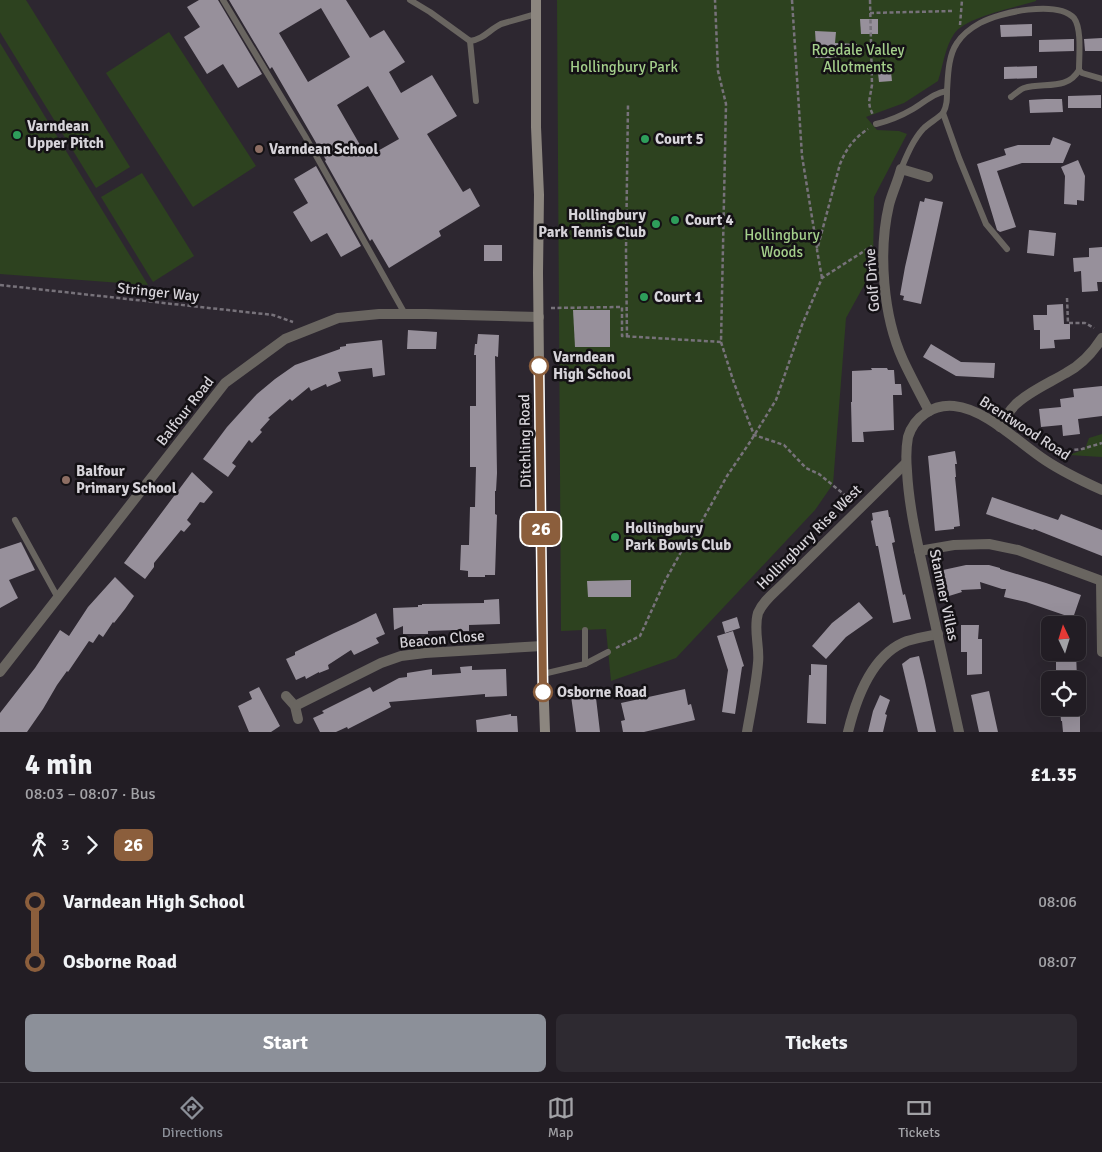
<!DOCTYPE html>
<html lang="en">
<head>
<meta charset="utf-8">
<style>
	body { margin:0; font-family:Signika,sans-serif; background:#2e2a31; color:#f1f3f6; height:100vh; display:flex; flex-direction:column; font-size:19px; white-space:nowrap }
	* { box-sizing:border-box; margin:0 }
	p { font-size:16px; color:#a2a2a6 }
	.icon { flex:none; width:28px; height:28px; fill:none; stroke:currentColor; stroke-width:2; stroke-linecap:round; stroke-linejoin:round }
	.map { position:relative; height:732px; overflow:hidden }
	.sheet { display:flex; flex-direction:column; background:#221d24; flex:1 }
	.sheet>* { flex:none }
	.badge { padding:0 10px; border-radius:8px; font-size:18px; line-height:32px }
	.needle { width:32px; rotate:356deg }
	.fabs { position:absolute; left:1041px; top:616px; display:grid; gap:10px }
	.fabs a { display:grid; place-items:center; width:45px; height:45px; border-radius:8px; background:#221d24; box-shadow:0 5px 20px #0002,0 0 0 1px #3f3b41; font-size:25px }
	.map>.badge { position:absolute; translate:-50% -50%; box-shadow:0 0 0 2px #fff }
	.legs { display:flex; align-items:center; gap:8px; height:55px; padding:0 25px; font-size:16px }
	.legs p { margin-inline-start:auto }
	.overview { display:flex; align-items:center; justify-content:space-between; height:85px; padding:0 25px }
	h1 { font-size:28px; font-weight:700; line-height:38px }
	.cta { display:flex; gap:10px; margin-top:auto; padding:10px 25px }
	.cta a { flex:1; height:58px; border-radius:8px; background:#8c9099; color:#fff; font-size:20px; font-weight:700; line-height:58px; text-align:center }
	.cta a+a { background:#2e2a31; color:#f1f3f6 }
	ul { padding:0 25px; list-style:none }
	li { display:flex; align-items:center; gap:18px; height:60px; font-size:19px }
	li i { display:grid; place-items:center; width:8px; height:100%; margin:0 6px; background:currentColor }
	li i::after { content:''; width:12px; height:12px; margin:-6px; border:4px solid; border-radius:50%; background:#221d24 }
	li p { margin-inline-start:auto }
	li:first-child i { background:linear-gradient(#0000 50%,currentColor 0) }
	li:last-child i { background:linear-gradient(currentColor 50%,#0000 0) }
	.dock { display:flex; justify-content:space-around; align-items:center; height:70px; border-top:1px solid #3f3b41; background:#221d24; font-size:14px; color:#a2a2a6 }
	.dock a { display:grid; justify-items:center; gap:2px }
	.dock .on { color:#8c9099 }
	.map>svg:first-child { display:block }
	.green { fill:#2d421f }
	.building { fill:#97909b; fill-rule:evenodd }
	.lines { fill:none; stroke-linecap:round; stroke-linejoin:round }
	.path { stroke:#77727a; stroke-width:2.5; stroke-dasharray:4 2.5; stroke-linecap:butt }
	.lane { stroke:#696560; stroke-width:6 }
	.street { stroke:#696560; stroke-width:10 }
	.secondary { stroke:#8c867f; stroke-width:10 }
	.line-1-casing { stroke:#fff; stroke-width:11 }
	.line-1 { stroke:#8b5e3c; stroke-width:8 }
	.leisure-dot { fill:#2e9e5b; stroke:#141115; stroke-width:2 }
	.education-dot { fill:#8d6e63; stroke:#141115; stroke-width:2 }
	.stop-1-dot { fill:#fff; stroke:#8b5e3c; stroke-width:2.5 }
	.labels { text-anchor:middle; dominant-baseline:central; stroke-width:5; stroke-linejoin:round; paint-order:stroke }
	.park-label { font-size:15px; fill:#a4cf8b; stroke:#141115 }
	.poi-label { font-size:15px; font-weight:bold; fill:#d6d3d9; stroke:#141115; text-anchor:start }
	.street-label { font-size:15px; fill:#d6d3d9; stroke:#141115 }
	.stop-label { font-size:15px; font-weight:bold; fill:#d6d3d9; stroke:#141115; text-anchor:start }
</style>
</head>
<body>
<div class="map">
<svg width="1102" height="732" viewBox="0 0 1102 732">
	<rect width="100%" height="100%" fill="#2d2730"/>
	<!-- green -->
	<g class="green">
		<polygon points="0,0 26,0 130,167 96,188 0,32"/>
		<path d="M557,0H1036V1C1017,7 965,17 954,34C945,47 943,66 938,81L904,103L866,117L877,130L899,131L907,134L874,197L873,269L846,318L833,484L815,510L676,658L611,681L606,629L561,631Z"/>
		<polygon points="169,32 256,166 193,207 106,73"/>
		<polygon points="0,43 148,285 0,274"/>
		<polygon points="142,173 194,256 153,282 101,197"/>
		<polygon points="1102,434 1102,457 1069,455 1085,449 1089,438"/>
	</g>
	<!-- building -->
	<g class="building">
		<polygon points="199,0 218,0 262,74 238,88 223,64 207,74 184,37 200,27 187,7"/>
		<path d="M229,0H346L370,38L384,30L405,62L389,72L401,93L432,75L457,116L427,134L463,192L470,188L480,206L439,231L441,236L389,268L372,239L370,241L325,161L326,160L272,67L270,69ZM321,8L350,57L308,82L279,33ZM368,86L399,139L367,157L337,105Z"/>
		<polygon points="860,19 878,19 878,34 861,34"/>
		<polygon points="1032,24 1032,36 1001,37 1000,25"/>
		<polygon points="815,31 836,32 835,43 857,44 856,57 834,57 833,58 815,58 815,46 816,46"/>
		<polygon points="1102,38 1102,51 1085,51 1084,39"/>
		<polygon points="1072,39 1074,39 1074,51 1039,52 1039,40"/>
		<polygon points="890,63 892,81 879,82 877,64"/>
		<polygon points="1037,66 1037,78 1004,79 1004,67"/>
		<polygon points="1101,95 1101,108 1068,108 1068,96"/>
		<polygon points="1046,99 1062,99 1063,112 1030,113 1029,100"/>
		<polygon points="1053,137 1071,144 1063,163 1022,163 997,171 1016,227 1000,232 997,230 977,164 1006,155 1004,149 1018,145 1050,145"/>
		<polygon points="1078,160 1085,176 1084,201 1077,200 1077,205 1064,204 1065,176 1061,167"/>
		<polygon points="316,166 361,246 341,257 327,233 311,242 293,212 308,203 294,179"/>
		<polygon points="925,198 943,202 921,304 903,300 904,296 900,295 905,267 920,201 924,202"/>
		<polygon points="1029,230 1056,233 1054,256 1027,253"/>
		<rect x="484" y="245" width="18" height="16"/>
		<polygon points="1102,247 1102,282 1097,282 1098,291 1082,292 1081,271 1074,272 1073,258 1089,257 1089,248"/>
		<polygon points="1063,304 1064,324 1070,324 1070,339 1054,340 1055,348 1040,349 1040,330 1034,330 1033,315 1047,315 1047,305"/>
		<polygon points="573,310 610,310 610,347 575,347"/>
		<polygon points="408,330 437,332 436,349 407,349"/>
		<polygon points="478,334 499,335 498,357 495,356 497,473 496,491 495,491 495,514 497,515 495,575 485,575 485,577 468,577 468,571 460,570 461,545 469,545 470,507 475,507 476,467 470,467 470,406 476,406 476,355 474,355 475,344 477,344"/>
		<polygon points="382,340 385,375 373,377 372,368 338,372 341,381 327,387 326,384 311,391 309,387 292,401 290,399 268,418 270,419 260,430 262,432 252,443 249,440 232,463 236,466 228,477 203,459 227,427 257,394 275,379 295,365 340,349 340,347 346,346 346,344"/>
		<polygon points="931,344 961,362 995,363 994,378 956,376 923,357"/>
		<polygon points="871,368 887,368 888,370 894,370 895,384 901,384 902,395 893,395 894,430 863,432 864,442 852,442 851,402 852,402 852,371 872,370"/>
		<polygon points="1102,386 1102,416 1078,419 1080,434 1063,436 1062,425 1041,427 1039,409 1061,407 1060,399 1074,397 1073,389"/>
		<polygon points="955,451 957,464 955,464 956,477 955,477 960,526 954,527 954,529 935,531 928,456"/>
		<polygon points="192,472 213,492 204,503 200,502 187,520 191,524 184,532 181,530 154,563 154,567 145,579 124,563"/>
		<polygon points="992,497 1058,520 1061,514 1102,530 1102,556 1034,529 1033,530 986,514"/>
		<polygon points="888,510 889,517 890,517 895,542 892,543 899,577 903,595 905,594 911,619 893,623 878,546 876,546 871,521 873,520 872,513"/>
		<polygon points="21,542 35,570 9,580 18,598 0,608 0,549"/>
		<polygon points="966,565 989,565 1000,568 1000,569 1046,583 1081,595 1073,618 1026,602 1004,597 1006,589 1002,589 980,582 981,589 961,590 962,592 949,596 943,570"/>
		<polygon points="115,577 134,596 125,609 114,623 113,622 103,637 99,634 93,643 89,641 68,672 67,671 57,685 43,709 27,732 0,732 0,713 35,668 60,630 69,636 88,607"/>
		<polygon points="631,580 631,597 588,597 587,581"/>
		<polygon points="499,599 500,624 469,625 469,631 457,631 457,630 428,631 428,634 403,634 403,626 394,630 393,608 418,607 418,605 422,605 422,604 484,603 484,600"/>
		<polygon points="859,602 873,618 846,637 826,659 812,646 832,623"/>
		<polygon points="376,613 385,634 376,638 379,643 354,655 351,650 328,665 329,669 319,673 319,672 306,679 305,676 296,680 286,659 295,655 295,652 334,633 356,623"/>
		<polygon points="737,617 740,628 725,633 722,622"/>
		<polygon points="961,625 979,625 978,639 982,639 982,674 967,675 967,652 961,652"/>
		<polygon points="733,631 744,666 742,667 735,714 722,712 728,670 717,636"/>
		<polygon points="1062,652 1076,652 1077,679 1056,679 1056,656 1062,656"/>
		<polygon points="919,656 925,681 936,732 918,732 902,664 910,658"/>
		<polygon points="811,664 827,665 826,724 807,723 809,675 811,675"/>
		<polygon points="472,666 472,670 506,669 507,696 485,697 485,694 389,702 391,707 348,729 347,727 336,732 320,732 313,718 324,713 322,711 370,687 373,692 399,678 407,677 407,673 432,669 432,675 461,673 460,667"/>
		<polygon points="259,687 280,726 271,732 249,732 238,706 252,699 249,692"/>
		<polygon points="685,689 688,705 691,704 695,720 644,732 623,732 621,721 625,720 621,703"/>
		<polygon points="989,691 998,732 979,732 971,695"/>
		<polygon points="588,693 589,699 596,698 600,732 576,732 571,696"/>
		<polygon points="880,695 890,700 885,714 887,715 883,732 868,732 873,711"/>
		<polygon points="1060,708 1080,708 1080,732 1063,732 1062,721 1061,721"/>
		<polygon points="511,714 511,716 517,716 518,732 477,732 476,720"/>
	</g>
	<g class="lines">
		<!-- path -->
		<g class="path">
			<polyline points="792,0 802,156 817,248"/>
			<polyline points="870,0 872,85 869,102 870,108 873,115"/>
			<polyline points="870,13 953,11"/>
			<polyline points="960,25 962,0"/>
			<path d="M822,278L817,250L840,164C846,149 854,138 868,129"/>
			<polyline points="0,285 273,315 293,322"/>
			<polyline points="1067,298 1068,323 1085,323 1094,328"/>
			<polyline points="551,308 622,307 622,336 721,342 726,104 718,71 715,0"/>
			<polyline points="627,337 626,252 628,104"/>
			<polyline points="721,342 734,383 754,435 784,445 806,468 819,474 851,500"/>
			<polyline points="1055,452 1082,449 1102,443"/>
			<polyline points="616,648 640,636 665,581 681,552 702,521 727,476 750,442 776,400 802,325 822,278 872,246"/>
		</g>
		<!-- lane -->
		<g class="lane">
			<polyline points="223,0 305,136 405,314"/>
			<path d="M410,0L430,12L470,41C484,39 489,30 501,24L536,14"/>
			<polyline points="470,41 476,101"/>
			<path d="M1011,97C1015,94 1019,90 1024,88C1044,82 1067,91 1079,70"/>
			<path d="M876,124C889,121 901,116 913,109C925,102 933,93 947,91"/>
			<path d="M901,169C907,155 913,140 923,129C929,123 937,119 943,113"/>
			<path d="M1007,249L986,224L959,158L943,113C947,106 947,99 947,91C948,76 948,56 957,43C962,35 971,28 980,23C1000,12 1057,0 1074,18C1082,29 1079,56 1079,70L1082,73L1102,79"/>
			<polyline points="15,520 58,598"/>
			<polyline points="585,630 585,664"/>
			<polyline points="543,674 585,664 608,652"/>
		</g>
		<!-- street -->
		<g class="street">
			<path d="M928,177L901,169C898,181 892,193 889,205C878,252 883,316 903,360C911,377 920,394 929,411"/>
			<path d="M1000,427C1004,419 1009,411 1016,404C1030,391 1049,383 1066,373C1081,365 1093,352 1102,338"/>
			<polyline points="919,551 954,545 989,544 1018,550 1102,581"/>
			<polyline points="1101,581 1102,652"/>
			<polyline points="0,672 225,383 285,339 338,318 379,314 426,314 539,317"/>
			<polyline points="286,696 295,706 298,719"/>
			<polyline points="295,706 381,663 401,656 425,653 542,646"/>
			<path d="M747,732C751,709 756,686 758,663C760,647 753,630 758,613C763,601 774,593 783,584L906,463"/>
			<path d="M848,732C856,699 872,654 907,641C917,638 928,636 938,634"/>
			<path d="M959,732C948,684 938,635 927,587C919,549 909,510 907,471C906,460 906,448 908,437C914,417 933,404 954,406C986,409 1019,443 1045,460C1063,472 1082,481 1102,490"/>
		</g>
		<!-- secondary -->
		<polyline class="secondary" points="536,0 536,127 539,195 538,273 542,646 545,732"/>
	</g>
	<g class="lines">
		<defs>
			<polyline id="line-1" points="539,366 543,692"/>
		</defs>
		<!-- line-1 casing -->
		<use href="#line-1" class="line-1-casing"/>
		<!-- line-1 -->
		<use href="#line-1" class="line-1"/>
	</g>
	<!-- markers -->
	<g class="leisure-dot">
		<circle cx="17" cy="135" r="5"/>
		<circle cx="645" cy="139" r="5"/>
		<circle cx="675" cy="220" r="5"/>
		<circle cx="656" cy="224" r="5"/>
		<circle cx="644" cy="297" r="5"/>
		<circle cx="615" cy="537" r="5"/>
	</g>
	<g class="education-dot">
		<circle cx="259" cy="149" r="5"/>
		<circle cx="66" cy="480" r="5"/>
	</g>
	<g class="stop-1-dot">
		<circle cx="539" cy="366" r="9"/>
		<circle cx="543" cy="692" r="9"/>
	</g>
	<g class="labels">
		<!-- park labels -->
		<g class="park-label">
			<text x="858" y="50">Roedale Valley<tspan x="858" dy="17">Allotments</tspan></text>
			<text x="624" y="67">Hollingbury Park</text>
			<text x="782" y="235">Hollingbury<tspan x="782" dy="17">Woods</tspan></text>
		</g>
		<!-- poi labels -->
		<g class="poi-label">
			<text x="27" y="126">Varndean<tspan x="27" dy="17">Upper Pitch</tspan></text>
			<text x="655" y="139">Court 5</text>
			<text x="269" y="149">Varndean School</text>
			<text x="646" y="215" text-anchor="end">Hollingbury<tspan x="646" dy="17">Park Tennis Club</tspan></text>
			<text x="685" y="220">Court 4</text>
			<text x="654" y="297">Court 1</text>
			<text x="76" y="471">Balfour<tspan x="76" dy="17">Primary School</tspan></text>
			<text x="625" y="528">Hollingbury<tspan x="625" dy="17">Park Bowls Club</tspan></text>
		</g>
		<!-- street labels -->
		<g class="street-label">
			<text transform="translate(872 280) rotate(-94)">Golf Drive</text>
			<text transform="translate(158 292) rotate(6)">Stringer Way</text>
			<text transform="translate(185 411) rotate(-52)">Balfour Road</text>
			<text transform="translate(1025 428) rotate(33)">Brentwood Road</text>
			<text transform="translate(525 441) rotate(-91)">Ditchling Road</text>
			<text transform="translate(809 537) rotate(-45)">Hollingbury Rise West</text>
			<text transform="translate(944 595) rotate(78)">Stanmer Villas</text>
			<text transform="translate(442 639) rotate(-5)">Beacon Close</text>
		</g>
		<!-- stop labels -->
		<g class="stop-label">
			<text x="553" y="357">Varndean<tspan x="553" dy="17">High School</tspan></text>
			<text x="557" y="692">Osborne Road</text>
		</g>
	</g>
</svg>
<div class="fabs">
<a><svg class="needle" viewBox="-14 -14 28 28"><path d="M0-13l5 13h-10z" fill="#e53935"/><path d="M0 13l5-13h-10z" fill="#a2a2a6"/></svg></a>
<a><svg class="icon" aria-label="locate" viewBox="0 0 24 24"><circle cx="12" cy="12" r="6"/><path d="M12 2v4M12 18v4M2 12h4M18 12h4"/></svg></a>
</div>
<b class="badge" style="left:541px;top:529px;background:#8b5e3c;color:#fff">26</b>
</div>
<section class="sheet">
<div class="overview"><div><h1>4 min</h1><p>08:03 – 08:07 · Bus</p></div><b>£1.35</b></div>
<div class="legs"><svg class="icon" aria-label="walk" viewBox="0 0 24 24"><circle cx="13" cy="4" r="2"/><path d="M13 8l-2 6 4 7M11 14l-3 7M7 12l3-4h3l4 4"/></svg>3<svg class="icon" aria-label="forward" viewBox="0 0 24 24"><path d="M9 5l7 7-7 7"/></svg><b class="badge" style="background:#8b5e3c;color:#fff">26</b></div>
<ul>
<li><i style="color:#8b5e3c"></i><b>Varndean High School</b><p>08:06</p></li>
<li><i style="color:#8b5e3c"></i><b>Osborne Road</b><p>08:07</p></li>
</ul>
<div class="cta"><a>Start</a><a>Tickets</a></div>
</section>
<nav class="dock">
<a class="on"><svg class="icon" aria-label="directions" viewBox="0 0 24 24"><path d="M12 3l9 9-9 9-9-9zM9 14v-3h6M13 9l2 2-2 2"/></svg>Directions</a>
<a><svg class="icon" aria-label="map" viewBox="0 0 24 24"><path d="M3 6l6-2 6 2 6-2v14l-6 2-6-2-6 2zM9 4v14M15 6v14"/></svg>Map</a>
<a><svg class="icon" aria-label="tickets" viewBox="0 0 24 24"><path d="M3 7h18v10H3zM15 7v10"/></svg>Tickets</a>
</nav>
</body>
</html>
